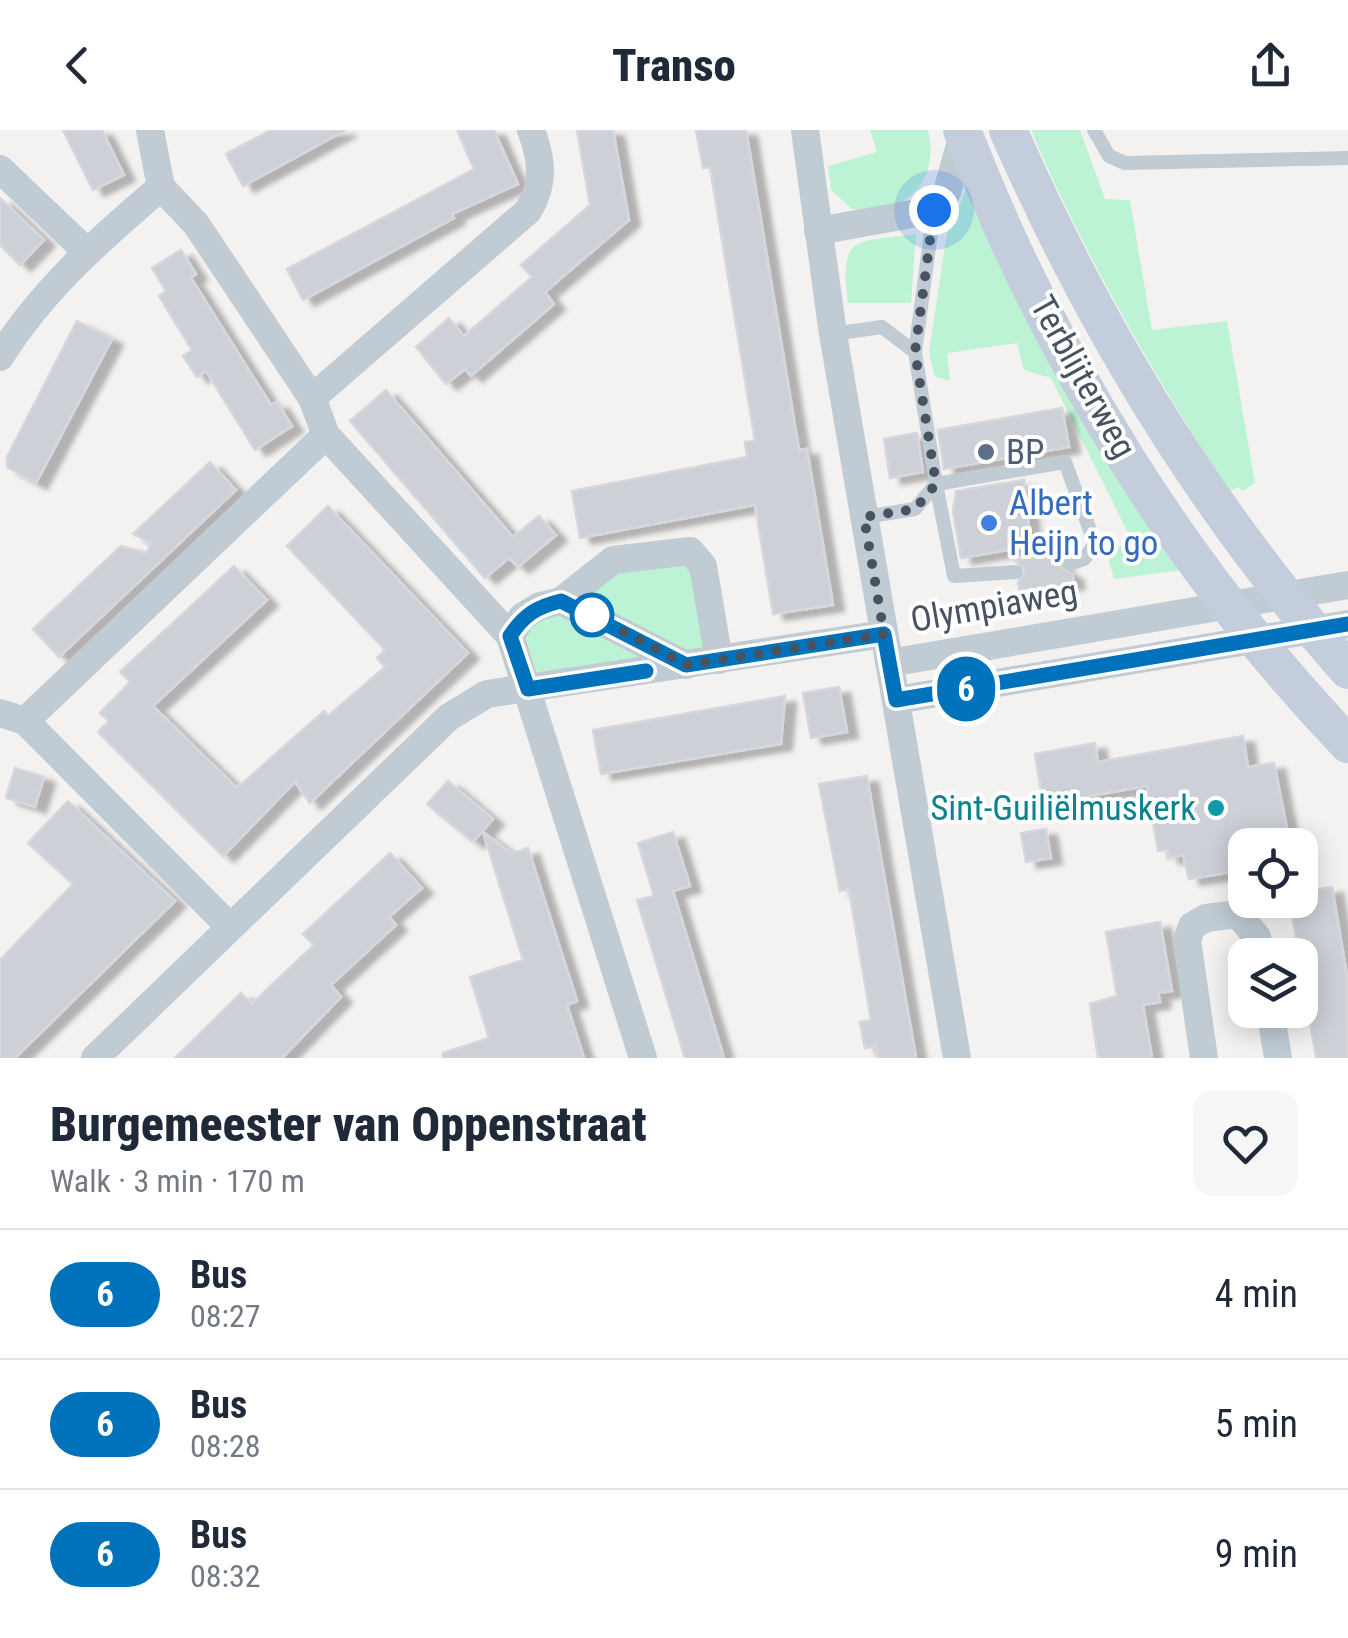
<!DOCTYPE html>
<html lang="en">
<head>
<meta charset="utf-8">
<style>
	body { margin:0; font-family:"Roboto Condensed",sans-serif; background:#f6f6f7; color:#1f2937; height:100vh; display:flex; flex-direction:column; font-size:38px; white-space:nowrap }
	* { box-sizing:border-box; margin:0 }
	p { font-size:32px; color:#747a83 }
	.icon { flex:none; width:55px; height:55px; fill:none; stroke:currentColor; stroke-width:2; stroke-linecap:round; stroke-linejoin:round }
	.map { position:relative; height:928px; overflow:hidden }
	.drawer { display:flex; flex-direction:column; background:#fff; flex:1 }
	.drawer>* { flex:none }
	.badge { padding:0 20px; border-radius:32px; font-size:35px; line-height:65px }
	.controls { position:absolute; left:1228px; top:698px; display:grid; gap:20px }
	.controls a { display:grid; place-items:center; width:90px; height:90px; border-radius:20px; background:#fff; box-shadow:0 5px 25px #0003; font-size:50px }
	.you { position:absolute; width:50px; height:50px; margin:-25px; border:8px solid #fff; border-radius:50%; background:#1a73e8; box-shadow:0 0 0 15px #1a73e833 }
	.map>.badge { position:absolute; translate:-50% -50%; box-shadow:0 0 0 5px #fff }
	.round { display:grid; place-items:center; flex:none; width:105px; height:105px; border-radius:20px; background:#f6f6f7 }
	.summary { display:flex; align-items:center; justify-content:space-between; height:170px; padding:0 50px }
	h1 { font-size:48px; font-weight:800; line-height:75px }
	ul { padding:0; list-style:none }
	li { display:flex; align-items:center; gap:30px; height:130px; padding:0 50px; border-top:2px solid #e0e1e3 }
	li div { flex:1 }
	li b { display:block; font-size:38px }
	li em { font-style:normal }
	li .badge { min-width:110px; font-weight:700; text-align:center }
	header { display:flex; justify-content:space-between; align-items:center; height:130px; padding:0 50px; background:#fff; font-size:45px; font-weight:800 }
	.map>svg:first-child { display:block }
	.green { fill:#bdf3d5 }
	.building { fill:#cdd0d6; stroke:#d5d7dd; stroke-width:2.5; filter:url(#shadow) }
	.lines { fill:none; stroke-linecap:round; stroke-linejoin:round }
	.service { stroke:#c1cbd4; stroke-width:14 }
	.minor { stroke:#c1cbd4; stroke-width:28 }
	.secondary { stroke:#c3cddb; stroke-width:38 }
	.line-casing { stroke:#fff; stroke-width:22 }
	.line { stroke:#0072bc; stroke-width:15 }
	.walk { stroke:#475360; stroke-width:10; stroke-dasharray:0 18 }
	.service-dot { fill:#5c6f8a; stroke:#fff; stroke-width:4 }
	.shop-dot { fill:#3f7fe0; stroke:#fff; stroke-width:4 }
	.stop-dot { fill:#fff; stroke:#0072bc; stroke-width:5 }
	.culture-dot { fill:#0f9aa8; stroke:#fff; stroke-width:4 }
	.labels { text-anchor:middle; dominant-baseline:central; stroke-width:8; stroke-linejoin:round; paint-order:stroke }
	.street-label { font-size:35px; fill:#475360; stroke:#fff }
	.service-label { font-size:35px; fill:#4e5e75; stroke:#fff; text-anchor:start }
	.shop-label { font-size:35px; fill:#366cbe; stroke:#fff; text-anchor:start }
	.culture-label { font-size:35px; fill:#0d838f; stroke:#fff; text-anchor:end }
</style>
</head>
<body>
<header><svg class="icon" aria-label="back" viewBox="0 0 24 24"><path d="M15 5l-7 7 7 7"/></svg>Transo<svg class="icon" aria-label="share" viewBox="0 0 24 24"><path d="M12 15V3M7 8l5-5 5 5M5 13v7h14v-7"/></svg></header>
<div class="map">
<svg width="1348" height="928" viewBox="0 0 1348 928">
	<defs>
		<filter id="shadow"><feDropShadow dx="11" dy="6" stdDeviation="2.5" flood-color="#0004"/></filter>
	</defs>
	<rect width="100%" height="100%" fill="#f4f1f1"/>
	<!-- green -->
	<g class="green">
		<path d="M870,0H928C940,53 906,86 852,79L831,60L828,36L877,22Z"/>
		<path d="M1031,0H1080L1105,69L1130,70L1152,200L1227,191L1255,353L1243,361L1238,357L1229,361C1154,245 1085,127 1031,0Z"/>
		<polygon points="968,56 1182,440 1114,449 1108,427 1130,407 1051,248 1024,240 1017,213 947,223 950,251 934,246 929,221 947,103"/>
		<path d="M916,104L911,173H848C839,103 855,113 916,104Z"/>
		<polygon points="687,429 711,524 532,554 519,508 531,488 619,437"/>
	</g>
	<!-- building -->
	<g class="building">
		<polygon points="63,0 102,0 124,45 93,60"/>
		<polygon points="271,0 346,0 243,56 226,24"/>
		<polygon points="457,0 494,0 518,54 452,84 454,88 303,170 287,139 474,39"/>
		<polygon points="577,0 613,0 629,90 545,162 554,174 471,246 465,239 446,254 416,217 449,188 464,206 532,147 521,135 590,75"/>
		<polygon points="696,0 746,0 799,320 807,319 833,475 773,484 755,375 580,408 572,361 747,327 745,312 755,311 710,37 703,38"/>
		<polygon points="0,68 44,110 20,135 0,115"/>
		<polygon points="181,120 196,144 191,148 218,191 271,275 277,272 292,296 255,320 206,241 197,247 183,226 192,220 159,166 166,161 152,138"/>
		<polygon points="77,191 112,209 36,353 7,337 7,327"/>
		<polygon points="386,260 513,407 539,386 556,405 518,437 509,428 485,448 350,291"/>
		<polygon points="1062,278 1069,317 944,339 938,300"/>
		<polygon points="917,303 923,342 890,348 884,309"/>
		<polygon points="210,332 236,360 59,527 33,499 121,416 147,423 151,413 133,404"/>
		<polygon points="1024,350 1031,416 961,428 953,381 956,361"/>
		<polygon points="328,376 468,523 310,673 295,652 223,726 98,602 109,591 100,583 130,552 120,542 234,436 267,470 153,576 237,658 324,581 328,586 385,537 377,528 385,520 287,416"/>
		<polygon points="1068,421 1060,437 1072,444 1074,453 1020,463 1018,452 1026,440 1014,430"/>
		<polygon points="839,557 847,602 811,608 803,563"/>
		<polygon points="785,566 781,614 601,644 593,600"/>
		<polygon points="1243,606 1248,637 1274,633 1287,699 1277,701 1278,709 1245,715 1245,740 1189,749 1183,725 1168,728 1167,720 1158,721 1147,656 1043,674 1035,624 1095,613 1098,632"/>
		<polygon points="15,638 44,647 35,677 6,668"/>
		<polygon points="867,646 880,722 916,928 878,928 876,916 865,918 860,892 871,890 849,759 840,761 819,654"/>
		<polygon points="448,651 493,689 473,712 427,674"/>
		<polygon points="68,671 175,771 15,928 0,928 0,830 73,754 28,713"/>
		<polygon points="1046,699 1051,728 1026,732 1021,703"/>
		<polygon points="483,702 512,724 528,718 577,871 567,875 584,928 443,928 443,923 489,908 470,847 523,830"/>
		<polygon points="673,702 690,756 673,761 724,928 685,928 637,770 654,766 638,713"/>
		<polygon points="390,723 422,758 389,787 396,795 331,855 341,867 282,928 175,928 241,863 252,874 281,846 314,815 303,804"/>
		<polygon points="1332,757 1348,852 1348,928 1316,928 1291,778 1306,775 1304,762"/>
		<polygon points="1160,792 1172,861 1158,863 1160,872 1143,875 1152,928 1098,928 1090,874 1117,866 1106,802"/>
	</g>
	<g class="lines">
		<!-- service -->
		<g class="service">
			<polyline points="1094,0 1109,26 1125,33 1348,28"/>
			<polyline points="833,204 882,197 915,222"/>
			<polyline points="864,387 915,379 936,354 915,222 934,80"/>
			<polyline points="1016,442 954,446 936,354 1065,332 1095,414 1084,429 1070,434"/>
		</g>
		<!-- minor -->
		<g class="minor">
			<polyline points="150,0 161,57 196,94 312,268 326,305 510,506 643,928"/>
			<polyline points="805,0 833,204 957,928"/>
			<polyline points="0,39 86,121"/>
			<polyline points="818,101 934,80 947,62 963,4"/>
			<path d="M0,227C42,160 101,108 161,57"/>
			<path d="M312,268L528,81C545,54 542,29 531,0"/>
			<polyline points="561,471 686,535"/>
			<polyline points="510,506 522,487 540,476 561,471 613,430 690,421 703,436 719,530"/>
			<polyline points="889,533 1348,455"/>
			<polyline points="896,570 1348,494"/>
			<polyline points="0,583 25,591 229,796"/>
			<polyline points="25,591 326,305"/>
			<polyline points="1270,880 1278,928"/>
			<polyline points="95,928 449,587 487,564 884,504"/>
			<polyline points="1204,928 1187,810 1192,796 1206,788 1238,784 1257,807 1261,825"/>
		</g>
		<!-- secondary -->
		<g class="secondary">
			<path d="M962,0C1049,226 1181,440 1348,614"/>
			<path d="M1008,0C1094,196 1205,380 1348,540"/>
		</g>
	</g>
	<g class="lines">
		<defs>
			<path id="line" d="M646,541L528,559L510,506C524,485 536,477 561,471L686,535L884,504L896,570L1348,494"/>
		</defs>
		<!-- line casing -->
		<use href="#line" class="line-casing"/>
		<!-- line -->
		<use href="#line" class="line"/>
		<!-- walk -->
		<polyline class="walk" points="592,485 686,535 884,504 864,387 915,379 936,354 915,222 934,80"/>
	</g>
	<!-- markers -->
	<circle class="service-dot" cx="986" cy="322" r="10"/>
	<circle class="shop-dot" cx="989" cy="393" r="10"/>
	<circle class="stop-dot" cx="592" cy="485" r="20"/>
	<circle class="culture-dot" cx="1216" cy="678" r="10"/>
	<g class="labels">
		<!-- street labels -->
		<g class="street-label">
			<text transform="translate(1083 247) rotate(61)">Terblijterweg</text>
			<text transform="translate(994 476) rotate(-10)">Olympiaweg</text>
		</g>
		<!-- service labels -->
		<g class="service-label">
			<text x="1006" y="322">BP</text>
		</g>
		<!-- shop labels -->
		<g class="shop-label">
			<text x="1009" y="373">Albert<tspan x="1009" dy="40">Heijn to go</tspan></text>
		</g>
		<!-- culture labels -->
		<g class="culture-label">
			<text x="1196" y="678">Sint-Guiliëlmuskerk</text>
		</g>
	</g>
</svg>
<div class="controls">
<a><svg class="icon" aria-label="locate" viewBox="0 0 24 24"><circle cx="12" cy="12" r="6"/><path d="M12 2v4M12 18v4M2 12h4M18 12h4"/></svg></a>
<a><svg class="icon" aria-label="layers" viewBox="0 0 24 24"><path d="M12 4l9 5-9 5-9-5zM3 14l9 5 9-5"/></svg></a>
</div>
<div class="you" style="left:934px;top:80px"></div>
<b class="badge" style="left:966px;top:559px;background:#0072bc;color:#fff">6</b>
</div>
<section class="drawer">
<div class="summary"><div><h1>Burgemeester van Oppenstraat</h1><p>Walk · 3 min · 170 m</p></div><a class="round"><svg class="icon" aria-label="heart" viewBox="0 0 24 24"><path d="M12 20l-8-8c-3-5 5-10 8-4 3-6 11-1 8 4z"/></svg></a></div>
<ul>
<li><span class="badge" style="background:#0072bc;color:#fff">6</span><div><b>Bus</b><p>08:27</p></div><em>4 min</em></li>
<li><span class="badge" style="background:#0072bc;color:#fff">6</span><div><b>Bus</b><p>08:28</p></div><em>5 min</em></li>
<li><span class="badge" style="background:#0072bc;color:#fff">6</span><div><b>Bus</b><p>08:32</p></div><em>9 min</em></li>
</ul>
</section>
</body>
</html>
